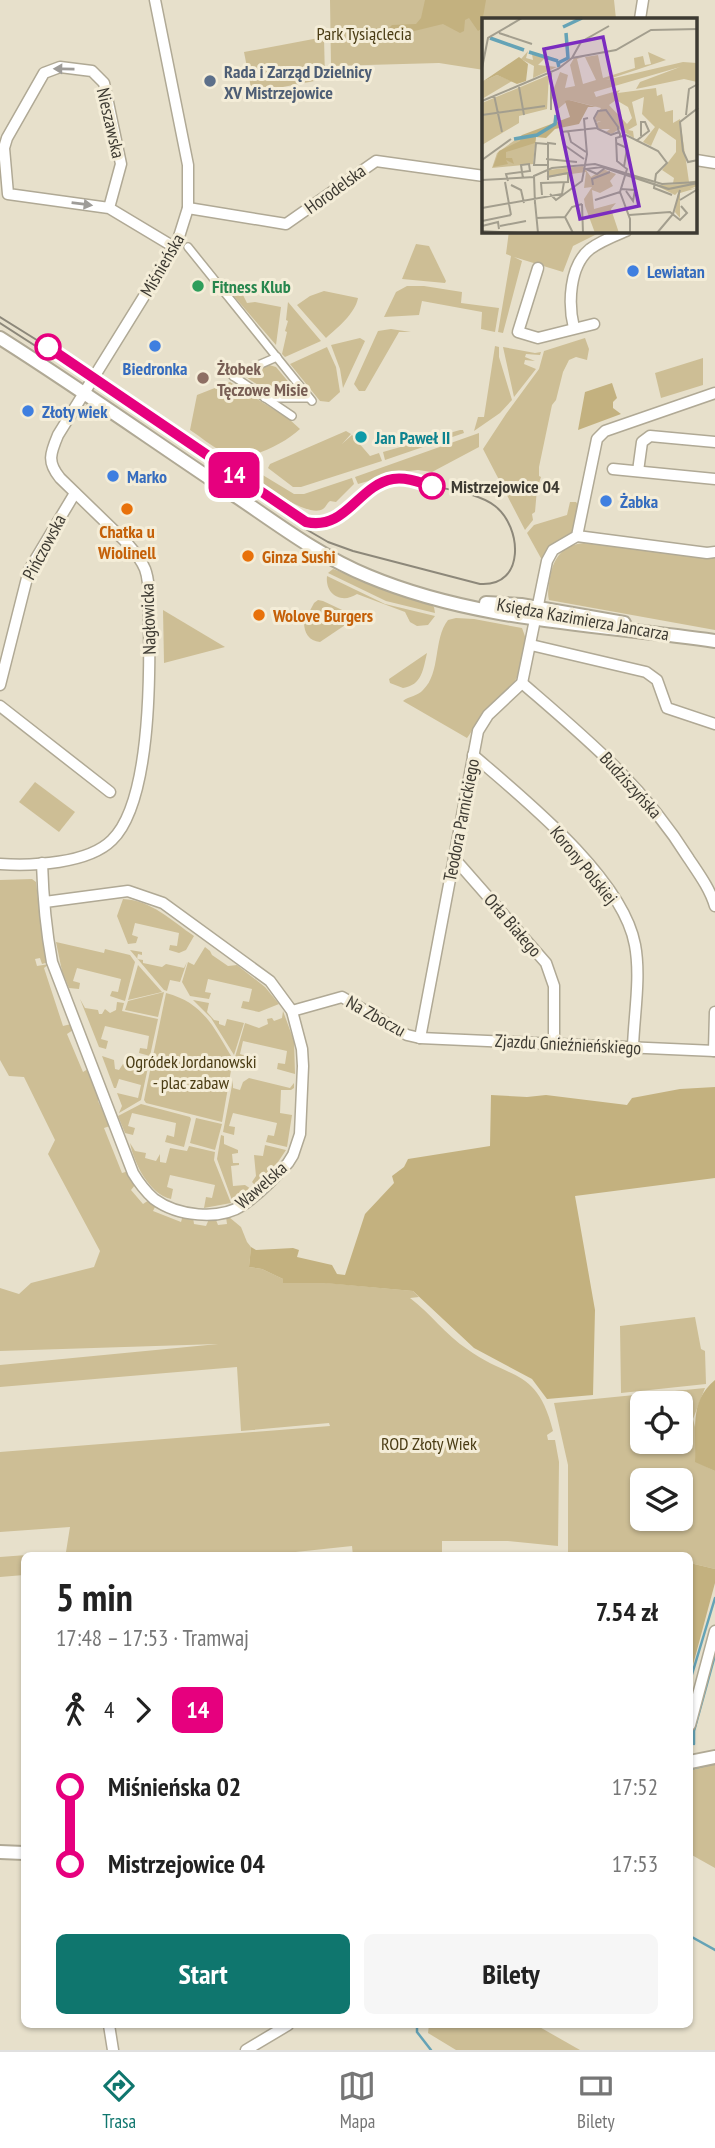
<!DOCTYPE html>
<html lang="pl">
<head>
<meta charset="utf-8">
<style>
	body { margin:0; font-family:"PT Sans Narrow",sans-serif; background:#f6f6f6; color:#222; height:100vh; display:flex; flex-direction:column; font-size:26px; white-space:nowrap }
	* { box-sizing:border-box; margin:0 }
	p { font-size:23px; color:#767676 }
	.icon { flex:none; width:38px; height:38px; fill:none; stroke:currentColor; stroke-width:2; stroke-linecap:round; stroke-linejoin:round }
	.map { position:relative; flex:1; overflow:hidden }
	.drawer { position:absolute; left:21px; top:1552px; width:672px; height:476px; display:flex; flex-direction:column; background:#fff; border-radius:10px; box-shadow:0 2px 5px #0004 }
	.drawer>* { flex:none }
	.badge { padding:0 14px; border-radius:10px; font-size:24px; line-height:46px }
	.controls { position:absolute; left:630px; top:1391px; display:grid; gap:14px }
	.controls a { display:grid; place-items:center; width:63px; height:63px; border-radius:10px; background:#fff; box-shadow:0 2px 5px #0004; font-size:35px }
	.map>.badge { position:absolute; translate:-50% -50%; box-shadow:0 0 0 4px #fff }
	.legs { display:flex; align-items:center; gap:10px; height:77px; padding:0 35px; font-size:23px }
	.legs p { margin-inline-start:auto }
	.summary { display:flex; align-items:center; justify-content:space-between; height:119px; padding:0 35px }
	h1 { font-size:38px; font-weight:700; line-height:52px }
	.action { display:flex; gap:14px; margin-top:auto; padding:14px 35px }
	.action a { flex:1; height:80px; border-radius:10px; background:#0f766e; color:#fff; font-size:28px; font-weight:700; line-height:80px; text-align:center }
	.action a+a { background:#f6f6f6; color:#222 }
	ul { padding:0 35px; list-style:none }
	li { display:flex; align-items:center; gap:24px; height:77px; font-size:26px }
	li i { display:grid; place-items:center; width:10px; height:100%; margin:0 9px; background:currentColor }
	li i::after { content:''; width:18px; height:18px; margin:-9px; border:5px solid; border-radius:50%; background:#fff }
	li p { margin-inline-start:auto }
	li:first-child i { background:linear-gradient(#0000 50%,currentColor 0) }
	li:last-child i { background:linear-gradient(currentColor 50%,#0000 0) }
	.tabs { display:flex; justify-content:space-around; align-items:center; height:98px; border-top:2px solid #e0e0e0; background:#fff; font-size:19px; color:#767676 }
	.tabs a { display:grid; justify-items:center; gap:4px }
	.tabs .active { color:#0f766e }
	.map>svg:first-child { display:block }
	.green { fill:#cdbe95; fill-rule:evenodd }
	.forest { fill:#c3b17f }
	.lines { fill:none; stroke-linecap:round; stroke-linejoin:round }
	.stream { stroke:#65a3b6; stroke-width:2.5 }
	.pedestrian-casing { stroke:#b0a995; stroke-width:10 }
	.minor-casing { stroke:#b0a995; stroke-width:13 }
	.tertiary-casing { stroke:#b0a995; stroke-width:16 }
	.pedestrian { stroke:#fff; stroke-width:7 }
	.minor { stroke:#fff; stroke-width:10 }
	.tertiary { stroke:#fff; stroke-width:12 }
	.tram { stroke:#8d887a; stroke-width:2 }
	.oneway { fill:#9e9c98 }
	.line-1-casing { stroke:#fff; stroke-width:16 }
	.line-1 { stroke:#e6007e; stroke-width:10 }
	.service-dot { fill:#5c6f8a; stroke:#f4edd8; stroke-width:2.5 }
	.shop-dot { fill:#3f7fe0; stroke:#f4edd8; stroke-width:2.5 }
	.leisure-dot { fill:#2e9e5b; stroke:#f4edd8; stroke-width:2.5 }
	.stop-1-dot { fill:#fff; stroke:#e6007e; stroke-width:3.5 }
	.education-dot { fill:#8d6e63; stroke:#f4edd8; stroke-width:2.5 }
	.culture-dot { fill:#0f9aa8; stroke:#f4edd8; stroke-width:2.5 }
	.food-dot { fill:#e8710a; stroke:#f4edd8; stroke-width:2.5 }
	.labels { text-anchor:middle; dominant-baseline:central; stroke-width:6; stroke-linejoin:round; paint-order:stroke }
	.park-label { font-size:18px; fill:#4a3c14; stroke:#f4edd8 }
	.service-label { font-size:18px; font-weight:bold; fill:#4e5e75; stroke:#f4edd8; text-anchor:start }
	.street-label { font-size:18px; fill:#3d3a32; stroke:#f4edd8 }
	.shop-label { font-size:18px; font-weight:bold; fill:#366cbe; stroke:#f4edd8; text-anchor:start }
	.leisure-label { font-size:18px; font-weight:bold; fill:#27864d; stroke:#f4edd8; text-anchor:start }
	.education-label { font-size:18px; font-weight:bold; fill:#785e54; stroke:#f4edd8; text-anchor:start }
	.culture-label { font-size:18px; font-weight:bold; fill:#0d838f; stroke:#f4edd8; text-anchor:start }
	.stop-label { font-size:18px; font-weight:bold; fill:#3d3a32; stroke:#f4edd8; text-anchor:start }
	.food-label { font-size:18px; font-weight:bold; fill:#c56008; stroke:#f4edd8; text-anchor:start }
	.inset-river { fill:none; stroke:#65a3b6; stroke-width:3.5 }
	.inset-road { fill:none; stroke:#a39e8e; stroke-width:2 }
	.view { fill:#7b2cbf; fill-opacity:0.15; stroke:#7b2cbf; stroke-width:3.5 }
	.inset-edge { fill:none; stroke:#3d3a32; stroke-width:3.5 }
</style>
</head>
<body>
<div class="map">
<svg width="715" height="2050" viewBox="0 0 715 2050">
	<rect width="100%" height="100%" fill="#e7e0cb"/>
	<!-- green -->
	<g class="green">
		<polygon points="330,0 614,0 616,19 484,19 484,70 439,63 331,66"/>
		<polygon points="324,37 325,79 252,93 244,52"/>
		<polygon points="509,231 603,231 573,246 563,272 514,257 522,261 503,333 498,332 511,256 506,254"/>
		<polygon points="416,244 429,246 446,281 445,283 402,279"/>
		<polygon points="407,286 424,286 462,292 461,303 499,308 495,332 481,329 482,312 422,301 419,315 384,317 396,292"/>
		<polygon points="226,287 238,289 237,292 243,295 247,303 255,302 281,307 276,345"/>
		<path d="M324,291L358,298C355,314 337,328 326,338L297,305L310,296Z"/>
		<polygon points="288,302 321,341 285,357 282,354 287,332 285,331 288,321 286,320"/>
		<polygon points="391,329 411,332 399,332 365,391 359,391 354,384 378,331"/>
		<polygon points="360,338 365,341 343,388 340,369 331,345"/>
		<polygon points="585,338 589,349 587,360 576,357 569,360 563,372 556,400 552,405 539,467 539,476 541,477 537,489 535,512 532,514 533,520 525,530 483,449 506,414 539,369 544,351"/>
		<polygon points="495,346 499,347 499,357 512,400 500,413 474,431 478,417 484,417"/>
		<polygon points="327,347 336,367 340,392 329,402 320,401 290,364"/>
		<polygon points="503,347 535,353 541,352 540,355 526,354 525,357 535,361 525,360 524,364 536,369 514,397"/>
		<polygon points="703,358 703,385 661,398 655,373"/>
		<polygon points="269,365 276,367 291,385 288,387 287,393 291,386 298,393 270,393 246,377"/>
		<path d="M230,382L289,419L300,429C282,445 247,464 223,452C211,446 201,437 190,430L197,395Z"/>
		<polygon points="460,430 463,430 464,433 385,460 383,452"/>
		<polygon points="346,431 351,434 342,444 352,435 370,456 379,453 382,461 301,487 293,487 268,468 270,464"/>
		<polygon points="479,433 479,447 432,472 418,470 400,472 358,484 355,477"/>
		<path d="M246,465L294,494H304L352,478L354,484L336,502L330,501C327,503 326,507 323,509C307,519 259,481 245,472L243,468Z"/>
		<polygon points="570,502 576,502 579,506 573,533 551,546 542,560 527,533 534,525 567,515"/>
		<path d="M584,543L707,558L715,555V630L549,600C547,592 549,585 550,577C554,557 563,545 584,543Z"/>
		<polygon points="333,569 431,605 434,607 435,613 386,601 328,573"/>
		<path d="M327,576L385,604L435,616L428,625L417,626L410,622L405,612L357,594C342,604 325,595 327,576Z"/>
		<path d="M318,600L323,601L357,617L320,642C309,641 304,633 304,622L314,603Z"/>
		<polygon points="163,610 225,647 164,663"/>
		<path d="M456,618L474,619L522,628L526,639L519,673L513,685L487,709L467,738L403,701C409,696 418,696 423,690C441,673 433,639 448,620Z"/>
		<path d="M427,653C423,670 422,685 403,688L390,683L389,679Z"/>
		<polygon points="35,782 75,812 59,832 19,802"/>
		<path d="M32,879L36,882L42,934L49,962L42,964L40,958L35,959L37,966L49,964L44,968L63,1026L71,1024L73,1030L67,1034L83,1072L88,1069L99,1096L98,1101L110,1126L104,1128L122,1173L129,1171L135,1185L131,1190L143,1204L149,1200L156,1205L153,1211L181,1222L183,1215L193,1217L194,1224L206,1226L209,1219L216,1220L218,1225L227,1224L226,1217H229L241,1227L247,1242L251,1247L249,1267L262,1269L283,1279L413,1291L419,1297L410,1298C430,1313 446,1335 467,1349C511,1381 537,1367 553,1431L547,1435L548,1440H555L559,1462L558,1546L508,1541H442V1556H353L352,1546L258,1556H24V1575L0,1577V1557L66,1552L70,1527L0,1532V1452L330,1426L329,1423L241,1431L237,1367L0,1387V1365L218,1344L0,1351V1288L19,1294L31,1283L94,1267L100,1251L48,1154L55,1140L24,1077L9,1076L0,1060V880Z"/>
		<path d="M123,899C151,900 172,921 194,936L186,950L179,953L169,950L170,945L177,946L179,933L135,923L132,935L138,937L136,943L128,944L117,916Z"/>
		<polygon points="56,942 104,953 105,949 130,955 135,962 125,1001 110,996 112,991 118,992 121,979 77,968 73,981 80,983 79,989 69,988 62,971"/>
		<polygon points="205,947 210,951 212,955 228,966 237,965 265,987 279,1004 259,1012 241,1008 243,1001 249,1002 252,989 208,979 205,992 211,993 209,999 190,996 182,982 188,962 194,965"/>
		<polygon points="130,950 142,952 142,955 138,954 137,959 143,960 143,963 162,967 166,964 184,968 187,962 180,982 170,980 167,991 164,990"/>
		<polygon points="138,965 162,992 128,1000"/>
		<polygon points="164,992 158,1017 125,1010 128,1001"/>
		<path d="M166,993C204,1003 214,1028 233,1059L222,1122L146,1103L144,1100Z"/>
		<polygon points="80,999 85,1008 98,1010 99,1014 102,1014 105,1009 110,1013 116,1010 117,1002 124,1003 122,1011 158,1019 150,1056 139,1053 140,1048 147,1049 149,1036 105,1026 101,1039 108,1041 106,1049 99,1047"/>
		<polygon points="193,1000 209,1003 207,1012 214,1020 219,1021 219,1024 225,1026 227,1019 244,1023 234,1055 211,1018"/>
		<polygon points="283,1011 294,1041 295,1074 277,1069 278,1063 285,1064 287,1051 243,1041 240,1054 246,1056 245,1061 237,1061 235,1057 245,1023 259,1028 268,1024 267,1019 272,1018 274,1021 282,1018"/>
		<polygon points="102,1056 114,1060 115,1069 119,1070 123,1064 131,1063 132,1059 142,1064 144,1057 150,1058 141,1100 119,1113 122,1106 117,1093 138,1098 141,1085 119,1079 116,1088 114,1088"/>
		<polygon points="249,1078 290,1088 294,1083 294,1088 291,1090 281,1090 280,1113 292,1115 287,1147 266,1142 268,1135 274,1136 277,1123 233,1113 229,1126 235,1127 234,1135 223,1132 233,1080 233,1088 240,1090 243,1082"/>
		<polygon points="141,1104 190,1117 191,1119 184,1147 165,1142 167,1135 174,1137 176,1123 132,1113 128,1126 135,1128 133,1135 125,1133 118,1116"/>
		<polygon points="196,1118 222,1124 215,1150 190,1143"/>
		<polygon points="221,1135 224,1136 224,1144 238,1150 238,1153 232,1154 233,1163 239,1163 239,1165 231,1166 233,1186 245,1185 251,1189 233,1203 217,1159"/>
		<path d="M130,1143L135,1151L146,1153L145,1158L156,1161L160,1154V1162L166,1163L170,1148L187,1151L189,1146L215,1152L214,1160L231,1203L204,1208L206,1197L212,1198L215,1185L170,1175L167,1187L173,1189L171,1199C149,1194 134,1163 130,1143Z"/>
		<polygon points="265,1145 286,1150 278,1162 255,1185 252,1182 256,1176 254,1155 263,1156"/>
		<polygon points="695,1317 701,1349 705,1351 706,1384 621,1393 620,1326"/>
		<path d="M705,1388L693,1419L697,1435L695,1461L715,1471V1569L690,1563V1556H568V1465L554,1403ZM642,1404H681V1442H642ZM642,1480H681V1519H642Z"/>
		<polygon points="715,1764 715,1868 690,1854 690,1770"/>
		<polygon points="429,2025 536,2025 580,2050 456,2050 428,2033"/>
	</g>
	<!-- forest -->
	<g class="forest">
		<polygon points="425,0 486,0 481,29 478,31 469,18 465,20 464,31 460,33 443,24 398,35 387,30 392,25 416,24 421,18"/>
		<polygon points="612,383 617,398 613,402 613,408 621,414 578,430 585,392"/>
		<polygon points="715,1087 715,1178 575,1196 595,1310 593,1395 547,1399 532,1379 474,1348 413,1291 324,1283 283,1283 283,1279 262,1269 249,1267 251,1247 256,1250 293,1248 299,1250 297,1257 332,1265 337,1274 345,1275 365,1214 394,1183 392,1176 404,1167 408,1159 490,1146 491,1095 527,1097 546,1095 627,1105 632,1098 680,1089"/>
		<path d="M715,1380V1471L695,1462C697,1430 688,1403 715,1380Z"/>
		<polygon points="690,1563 715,1569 715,1583 690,1676"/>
	</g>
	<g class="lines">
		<!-- stream -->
		<g class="stream">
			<polyline points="690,1681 715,1598"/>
			<polyline points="694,1744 694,1731 715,1655"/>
			<polyline points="690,1769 715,1763"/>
			<polyline points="690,1936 715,1950"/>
			<polyline points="417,2025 417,2032 431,2050"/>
		</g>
		<defs>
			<g id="pedestrian">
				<polyline points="188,247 312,401"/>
				<polyline points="233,376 292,416"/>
				<polyline points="233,376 277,357"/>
				<polyline points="265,398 309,398"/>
			</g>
			<g id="minor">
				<polyline points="640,19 643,0"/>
				<polyline points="696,160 715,163"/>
				<polyline points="109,208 121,164 104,83 92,71 60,67 44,73 7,138 4,148 8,194 109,208 174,247"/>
				<polyline points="188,208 286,224 376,161 484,176"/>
				<polyline points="538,268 518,332 538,338 594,324"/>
				<path d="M574,328C568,304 569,266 590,249C601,241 614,236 626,231"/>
				<polyline points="613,469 715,479"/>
				<polyline points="638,471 642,442 650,436 715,442"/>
				<polyline points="577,536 707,553 715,552"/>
				<polyline points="531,645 646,672 657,680 667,708 715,724"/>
				<path d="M522,683C588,740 642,784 689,859C699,874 710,889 715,906"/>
				<polyline points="0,685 29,570 75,493"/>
				<polyline points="0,706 110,792"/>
				<path d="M473,755C523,798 623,878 635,945C641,977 634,1015 633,1047"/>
				<polyline points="454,858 546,963 554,986 554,1043"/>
				<path d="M42,863C43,896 46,930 52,962L133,1173C139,1183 145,1191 154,1199C177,1216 219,1221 243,1205C259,1194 275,1178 288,1163L293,1155L300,1134L303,1066L302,1049L292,1011L270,981L163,903L128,891L45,902"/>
				<path d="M0,864C32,866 88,864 112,840C151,802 150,675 149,622C148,605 151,585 145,569C141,559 134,551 127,543L60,478C47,462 50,454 58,435L177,243L188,208V165L155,0"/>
				<polyline points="292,1011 342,997 407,1035 420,1038 715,1051"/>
				<polyline points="420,1038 478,731 488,715 522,683 547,561 553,550 577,536 597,439 605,431 715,393"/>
				<polyline points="714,1051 715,1012"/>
				<polyline points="690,1725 715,1631"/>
				<polyline points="109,2025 113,2050"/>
				<polyline points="246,2050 288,2025"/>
			</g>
			<g id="tertiary">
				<path d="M0,338C79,388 155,442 233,494C276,523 319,556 368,576C478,622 599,624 715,641"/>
				<polyline points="486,603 521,605 624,623"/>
				<polyline points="690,1762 715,1757"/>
				<polyline points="0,1852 24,1853"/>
			</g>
		</defs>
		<!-- pedestrian casing -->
		<use href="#pedestrian" class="pedestrian-casing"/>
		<!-- minor casing -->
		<use href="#minor" class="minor-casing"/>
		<!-- tertiary casing -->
		<use href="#tertiary" class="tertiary-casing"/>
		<!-- pedestrian -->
		<use href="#pedestrian" class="pedestrian"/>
		<!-- minor -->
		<use href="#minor" class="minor"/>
		<!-- tertiary -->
		<use href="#tertiary" class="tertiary"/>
		<!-- tram -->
		<path class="tram" d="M0,317L48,347L300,519C344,538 357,486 392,479C405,477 417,482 429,485C449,490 478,493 495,506C522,527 526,587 480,584L353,551L328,542L297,524L79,374L0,323"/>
	</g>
	<!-- one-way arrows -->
	<defs><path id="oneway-solid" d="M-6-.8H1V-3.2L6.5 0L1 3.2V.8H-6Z" transform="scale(1.75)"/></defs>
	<g class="oneway">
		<use href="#oneway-solid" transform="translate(64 69) rotate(-179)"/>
		<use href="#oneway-solid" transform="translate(82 204) rotate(7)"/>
	</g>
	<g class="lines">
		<defs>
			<path id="line-1" d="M48,347L306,522C346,531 358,485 393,479C406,477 419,482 432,486"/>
		</defs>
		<!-- line-1 casing -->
		<use href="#line-1" class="line-1-casing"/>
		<!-- line-1 -->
		<use href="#line-1" class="line-1"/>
	</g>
	<!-- markers -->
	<circle class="service-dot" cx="210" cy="81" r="7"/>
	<g class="shop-dot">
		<circle cx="633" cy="271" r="7"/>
		<circle cx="155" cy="346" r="7"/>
		<circle cx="28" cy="411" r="7"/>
		<circle cx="113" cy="476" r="7"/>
		<circle cx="606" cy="501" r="7"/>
	</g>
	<circle class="leisure-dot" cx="198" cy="286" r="7"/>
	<g class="stop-1-dot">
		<circle cx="48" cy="347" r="12"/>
		<circle cx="432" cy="486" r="12"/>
	</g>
	<circle class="education-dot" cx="203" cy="378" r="7"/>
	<circle class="culture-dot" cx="361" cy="437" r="7"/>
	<g class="food-dot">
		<circle cx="127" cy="509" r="7"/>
		<circle cx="248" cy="556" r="7"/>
		<circle cx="259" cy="615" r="7"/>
	</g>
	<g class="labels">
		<!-- park labels -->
		<g class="park-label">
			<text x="364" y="33">Park Tysiąclecia</text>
			<text x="191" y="1061">Ogródek Jordanowski<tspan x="191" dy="21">- plac zabaw</tspan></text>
			<text x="429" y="1443">ROD Złoty Wiek</text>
		</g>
		<!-- service labels -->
		<g class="service-label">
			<text x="224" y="71">Rada i Zarząd Dzielnicy<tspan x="224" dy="21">XV Mistrzejowice</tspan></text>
		</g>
		<!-- street labels -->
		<g class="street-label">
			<text transform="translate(111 123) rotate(77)">Nieszawska</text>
			<text transform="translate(335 189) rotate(-36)">Horodelska</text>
			<text transform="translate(162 265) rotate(-60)">Miśnieńska</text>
			<text transform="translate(44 547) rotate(-62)">Pińczowska</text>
			<text transform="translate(148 619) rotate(-92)">Nagłowicka</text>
			<text transform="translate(583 619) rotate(10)">Księdza Kazimierza Jancarza</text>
			<text transform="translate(631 785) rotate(48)">Budziszyńska</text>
			<text transform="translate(461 820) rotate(-79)">Teodora Parnickiego</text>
			<text transform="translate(584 865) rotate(51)">Korony Polskiej</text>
			<text transform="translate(513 925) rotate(49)">Orła Białego</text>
			<text transform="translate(376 1016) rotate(29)">Na Zboczu</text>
			<text transform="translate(568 1044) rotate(3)">Zjazdu Gnieźnieńskiego</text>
			<text transform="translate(261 1185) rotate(-41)">Wawelska</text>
		</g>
		<!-- shop labels -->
		<g class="shop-label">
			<text x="647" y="271">Lewiatan</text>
			<text x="155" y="368" text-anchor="middle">Biedronka</text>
			<text x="42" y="411">Złoty wiek</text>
			<text x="127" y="476">Marko</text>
			<text x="620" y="501">Żabka</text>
		</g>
		<!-- leisure labels -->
		<g class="leisure-label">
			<text x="212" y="286">Fitness Klub</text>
		</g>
		<!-- education labels -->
		<g class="education-label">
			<text x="217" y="368">Żłobek<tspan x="217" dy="21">Tęczowe Misie</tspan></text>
		</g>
		<!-- culture labels -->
		<g class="culture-label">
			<text x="375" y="437">Jan Paweł II</text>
		</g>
		<!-- stop labels -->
		<g class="stop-label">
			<text x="451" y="486">Mistrzejowice 04</text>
		</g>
		<!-- food labels -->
		<g class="food-label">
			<text x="127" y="531" text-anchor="middle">Chatka u<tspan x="127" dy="21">Wiolinell</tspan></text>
			<text x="262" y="556">Ginza Sushi</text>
			<text x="273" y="615">Wolove Burgers</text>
		</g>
	</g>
	<!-- overview -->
	<g transform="translate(482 18)">
		<rect width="215" height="215" fill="#e7e0cb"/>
		<path d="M46,33L44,40L51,42L50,36L63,40L56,47L75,49L51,60L52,48L39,41ZM166,34L184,42L124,62L201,44L215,45V64L202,61L154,71L158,64L198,49L112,74L114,79L138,72L136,75L174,70L175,78L180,76L183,94L191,92V105L198,101L207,164L216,162L215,168L208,171L215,170L198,175V200L193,194L196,174L193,177L173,167L200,166L191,165L192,160L180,152L194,134V122L177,110L169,128L161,124L173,109L160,96L162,79L150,84L155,107L146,112L151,113L152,120L137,111L130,116L124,114L128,111H117L114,105L119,103L114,104L113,99L119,90L87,82L76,91L69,78L78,54L86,57L83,70L93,68L88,47L92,40L101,39L95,41L101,66L114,62L103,39L116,37L121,60L153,50L152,40L161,38L163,47L169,46ZM134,82L146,89L150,100L145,106L127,87ZM15,57L30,63L0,81V64ZM67,57L65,91L37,98V105L0,127V85ZM40,117L54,119L51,146L10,150L15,135ZM101,148L109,159L121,151L134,156L128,163L131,168L118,175L110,172L112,191L134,185L129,191L137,215H113L103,188L102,181L110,169L102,170L104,154L67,159L66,152Z" fill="#cdbe95" fill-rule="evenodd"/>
		<path d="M37,39L46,46L44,63L35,66L15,57L0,64ZM87,82L114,89H106L97,106L73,111L64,120L54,119L53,125L24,134V140H30L32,146L24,142L26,146L11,149L17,133L38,123L40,117L88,99L83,83Z" fill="#c3b17f"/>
		<path class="inset-river" d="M81,9L100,0M8,20L42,32M47,34L76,43M77,49L76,45L86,40L84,15M32,121L55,117L73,106L74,97"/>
		<path class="inset-road" d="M137,0H185M17,15L50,26M90,40L99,24L127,8M0,50L6,20L40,0M37,69L42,97M12,77L20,114M0,83L76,51L90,40L134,32L169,12L216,11M216,90L198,104L201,133L206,144L216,142M69,92V55M0,97L63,88M204,97L207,71L216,66M86,113L89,124L104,134M79,114L115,110M79,114L82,127L102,141M137,114L129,117L116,111L112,100L116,93L124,92L136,109V111L137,114L138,116V118M154,123L167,113L163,104H159V118M134,125L145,130L142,149M65,126L54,125L52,147H66M64,141L95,144M0,142L29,121M0,162L52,159M66,162V125L74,126M26,163L24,156L40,154L39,147L47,146L48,153L40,154L41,160M23,164L29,197M216,165L186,171L120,149L104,151L115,156L123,150L187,171L216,165M29,167L39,172L42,185M111,167L110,161L128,154M138,171L153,172L151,183L144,173M68,176L74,182L100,163L105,136L102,101L106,100M60,177L59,165L86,164V155L65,159M113,182L138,174M198,182L216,171M53,184L56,215M53,186L52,158L70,150L113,146L180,166L216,164M100,186L101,215M0,190L80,176L82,164M147,197L188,194L198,202L205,195L199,188M83,199L90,189L100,186M54,200L83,199L91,215M0,203L29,197M0,208L16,204L17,211M18,208L44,203M0,213L37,215M148,215V201L138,174L145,151L135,143L134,120L144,117L176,133L185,145L174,156L172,170L190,177M175,215L191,196L198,172"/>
		<path class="view" d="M121,19L157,188L98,201L62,31Z"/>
		<rect width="215" height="215" class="inset-edge"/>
	</g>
</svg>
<div class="controls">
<a><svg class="icon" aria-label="locate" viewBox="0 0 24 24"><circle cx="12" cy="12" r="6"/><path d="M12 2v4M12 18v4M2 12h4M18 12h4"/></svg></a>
<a><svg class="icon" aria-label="layers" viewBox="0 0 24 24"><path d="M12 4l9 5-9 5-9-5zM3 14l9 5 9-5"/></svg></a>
</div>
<b class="badge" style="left:234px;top:475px;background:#e6007e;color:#fff">14</b>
<section class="drawer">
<div class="summary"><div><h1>5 min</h1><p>17:48 – 17:53 · Tramwaj</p></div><b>7.54 zł</b></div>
<div class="legs"><svg class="icon" aria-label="walk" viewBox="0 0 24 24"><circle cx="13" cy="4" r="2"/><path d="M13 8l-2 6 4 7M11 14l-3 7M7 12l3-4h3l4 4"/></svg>4<svg class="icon" aria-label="forward" viewBox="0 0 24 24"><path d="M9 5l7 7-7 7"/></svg><b class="badge" style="background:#e6007e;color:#fff">14</b></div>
<ul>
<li><i style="color:#e6007e"></i><b>Miśnieńska 02</b><p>17:52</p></li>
<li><i style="color:#e6007e"></i><b>Mistrzejowice 04</b><p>17:53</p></li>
</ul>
<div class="action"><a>Start</a><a>Bilety</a></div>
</section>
</div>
<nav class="tabs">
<a class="active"><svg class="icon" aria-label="directions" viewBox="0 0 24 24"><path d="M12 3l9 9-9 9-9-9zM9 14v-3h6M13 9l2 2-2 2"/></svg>Trasa</a>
<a><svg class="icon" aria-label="map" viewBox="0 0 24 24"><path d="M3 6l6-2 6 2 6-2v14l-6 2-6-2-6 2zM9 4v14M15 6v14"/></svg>Mapa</a>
<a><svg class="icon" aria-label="tickets" viewBox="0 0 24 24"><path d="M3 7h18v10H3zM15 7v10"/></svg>Bilety</a>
</nav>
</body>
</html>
